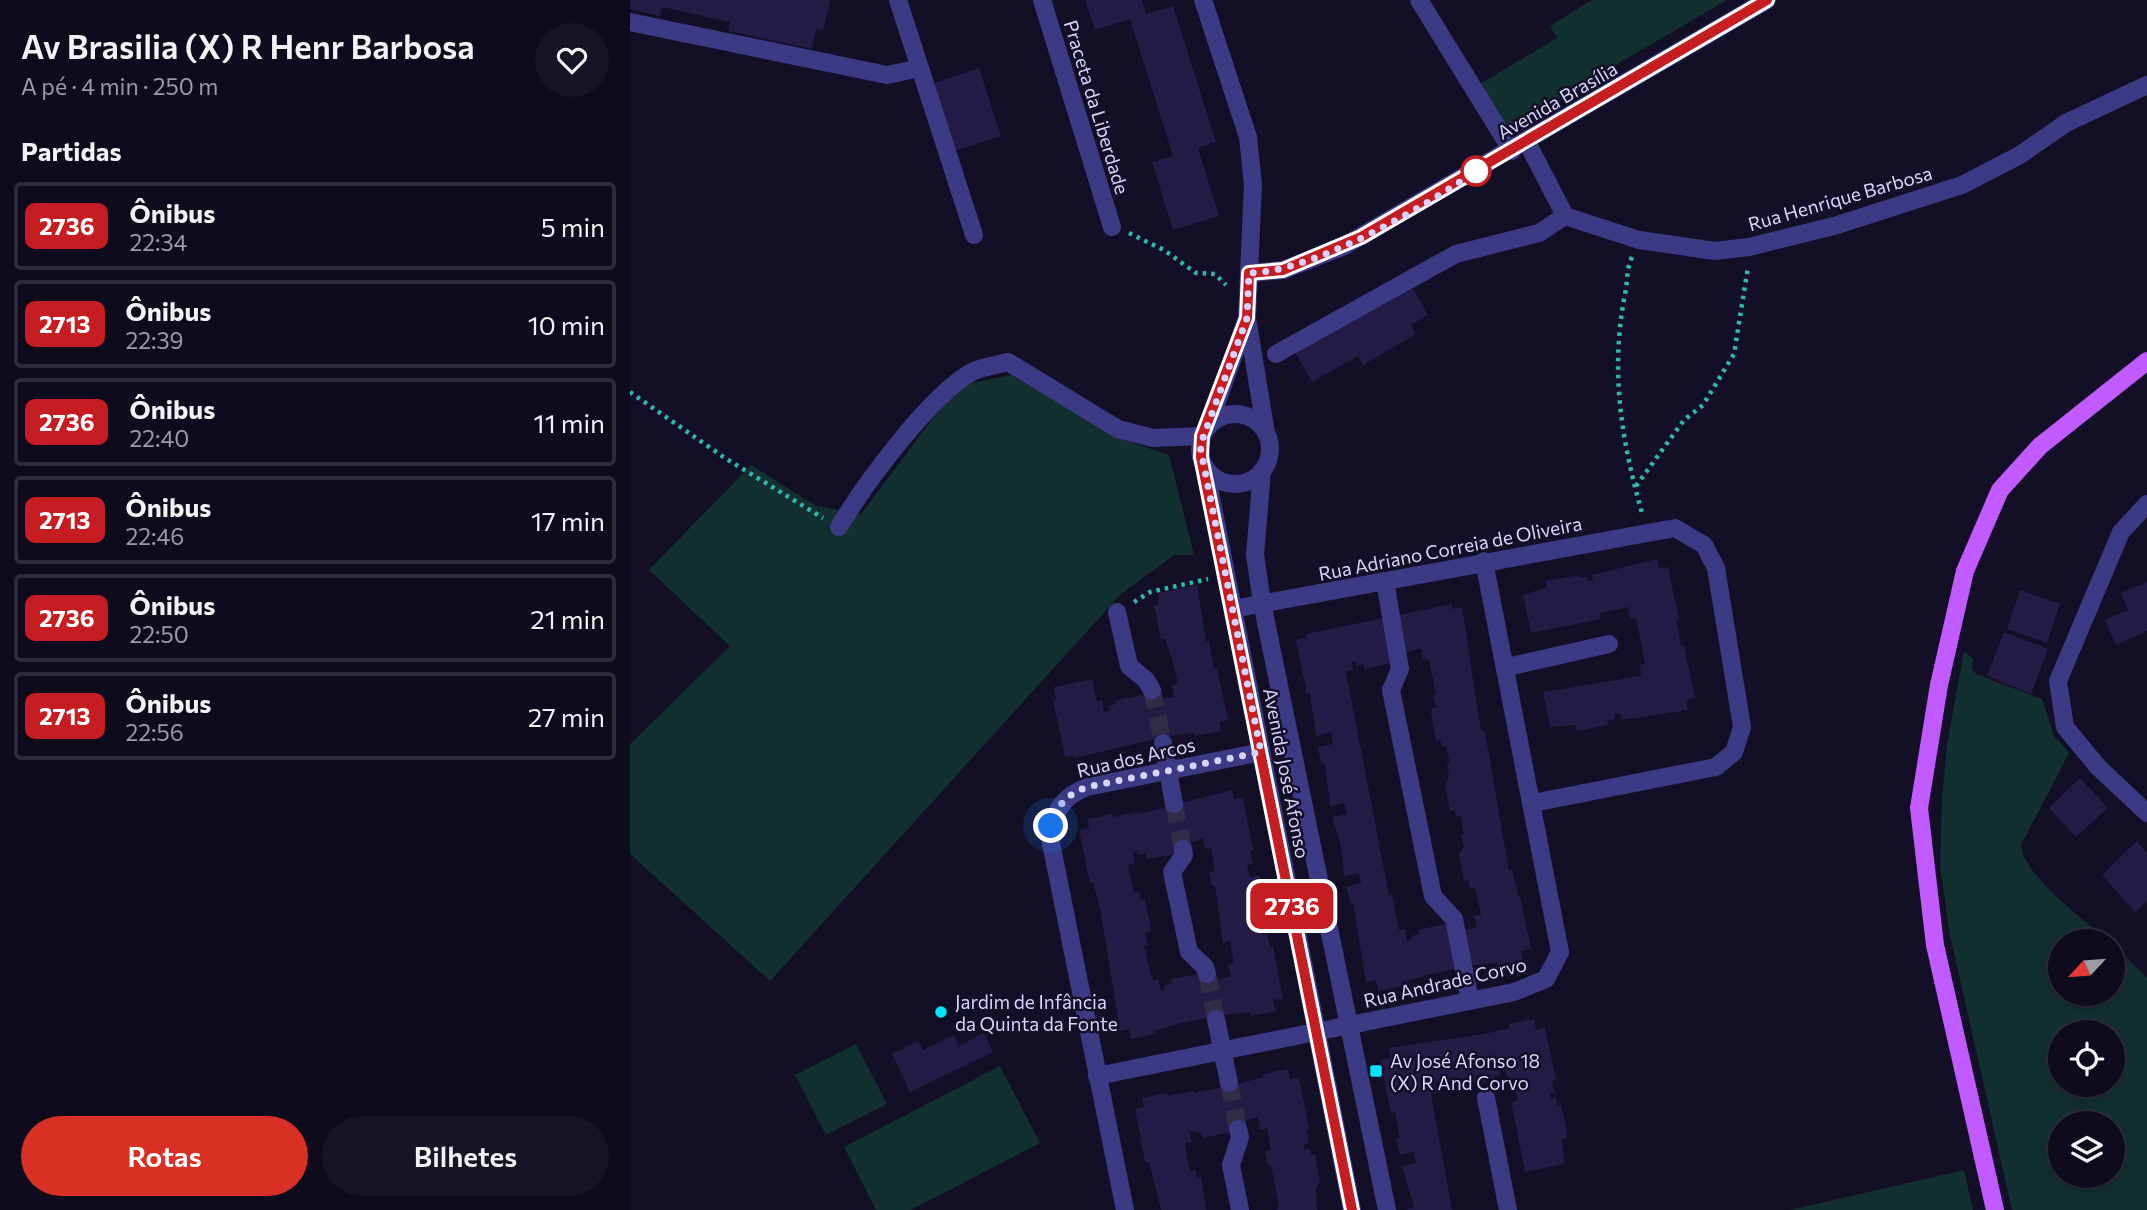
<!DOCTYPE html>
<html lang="pt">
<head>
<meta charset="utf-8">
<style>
	body { margin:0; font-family:Commissioner,sans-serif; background:#171425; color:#f1f3f6; height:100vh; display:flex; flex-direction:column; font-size:26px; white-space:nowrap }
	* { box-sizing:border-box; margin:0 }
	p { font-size:23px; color:#9b9ba3 }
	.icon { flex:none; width:38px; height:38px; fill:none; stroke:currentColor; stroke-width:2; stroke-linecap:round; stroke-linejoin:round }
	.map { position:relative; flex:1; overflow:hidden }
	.drawer { display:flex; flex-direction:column; background:#0e0b1c; width:630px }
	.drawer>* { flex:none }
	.badge { padding:0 14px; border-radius:10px; font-size:24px; line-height:46px }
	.needle { width:46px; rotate:244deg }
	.buttons { position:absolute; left:1418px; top:929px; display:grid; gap:14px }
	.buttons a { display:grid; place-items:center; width:77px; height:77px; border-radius:50%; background:#0e0b1c; box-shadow:0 4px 10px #0003,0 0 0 2px #2e2b3b; font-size:35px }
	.you { position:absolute; width:35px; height:35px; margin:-18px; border:5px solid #fff; border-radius:50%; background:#1a73e8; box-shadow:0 0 0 10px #1a73e833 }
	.map>.badge { position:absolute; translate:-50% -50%; box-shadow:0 0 0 4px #fff }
	h2 { padding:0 21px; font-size:26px; line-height:63px }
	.round { display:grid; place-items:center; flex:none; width:74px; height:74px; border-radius:37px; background:#171425 }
	.headline { display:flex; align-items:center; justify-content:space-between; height:119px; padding:0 21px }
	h1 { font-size:33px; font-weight:600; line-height:52px }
	.cta { display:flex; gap:14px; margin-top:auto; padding:14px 21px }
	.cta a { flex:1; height:80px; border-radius:42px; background:#d93025; color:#fff; font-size:28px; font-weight:600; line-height:80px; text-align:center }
	.cta a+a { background:#171425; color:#f1f3f6 }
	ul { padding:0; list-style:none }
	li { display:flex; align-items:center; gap:21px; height:88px; margin:0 14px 10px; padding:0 7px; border:4px solid #2e2b3b; border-radius:7px }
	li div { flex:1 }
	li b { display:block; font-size:26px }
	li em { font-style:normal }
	li .badge { min-width:77px; font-weight:700; text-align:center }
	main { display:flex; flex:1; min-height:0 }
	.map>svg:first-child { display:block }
	.green { fill:#12302f; fill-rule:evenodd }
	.building { fill:#241b47; fill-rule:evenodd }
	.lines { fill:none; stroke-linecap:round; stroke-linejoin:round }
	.minor-tunnel { stroke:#312d47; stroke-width:18; stroke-dasharray:18 9; stroke-linecap:butt }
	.path { stroke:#2fb8b0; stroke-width:4.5; stroke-dasharray:3.5 5; stroke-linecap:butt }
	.minor { stroke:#3d3a85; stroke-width:18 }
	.major { stroke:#c25bff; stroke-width:18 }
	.line-casing { stroke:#fff; stroke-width:16 }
	.line { stroke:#c61d23; stroke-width:10 }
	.walk { stroke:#d9d4ff; stroke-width:7; stroke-dasharray:0 12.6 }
	.stop-dot { fill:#fff; stroke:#c61d23; stroke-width:3.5 }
	.poi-dot { fill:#00e5ff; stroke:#130f26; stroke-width:2.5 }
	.labels { text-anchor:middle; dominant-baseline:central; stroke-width:5; stroke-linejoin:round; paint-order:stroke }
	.street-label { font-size:19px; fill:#d9d4ff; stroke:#130f26 }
	.poi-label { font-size:19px; fill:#d9d4ff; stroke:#130f26; text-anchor:start }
</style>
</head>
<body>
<main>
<section class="drawer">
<div class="headline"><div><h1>Av Brasilia (X) R Henr Barbosa</h1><p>A pé · 4 min · 250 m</p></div><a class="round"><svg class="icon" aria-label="heart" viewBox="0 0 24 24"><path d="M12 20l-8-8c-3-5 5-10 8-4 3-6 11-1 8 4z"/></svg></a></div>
<h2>Partidas</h2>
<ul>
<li><span class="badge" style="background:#c61d23;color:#fff">2736</span><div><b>Ônibus</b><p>22:34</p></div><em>5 min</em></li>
<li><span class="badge" style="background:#c61d23;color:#fff">2713</span><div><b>Ônibus</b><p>22:39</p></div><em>10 min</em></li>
<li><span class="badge" style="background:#c61d23;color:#fff">2736</span><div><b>Ônibus</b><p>22:40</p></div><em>11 min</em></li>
<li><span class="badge" style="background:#c61d23;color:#fff">2713</span><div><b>Ônibus</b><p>22:46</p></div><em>17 min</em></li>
<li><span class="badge" style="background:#c61d23;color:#fff">2736</span><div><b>Ônibus</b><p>22:50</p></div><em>21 min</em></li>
<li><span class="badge" style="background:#c61d23;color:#fff">2713</span><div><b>Ônibus</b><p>22:56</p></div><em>27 min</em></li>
</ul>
<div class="cta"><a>Rotas</a><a>Bilhetes</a></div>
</section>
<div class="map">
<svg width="1517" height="1210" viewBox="0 0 1517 1210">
	<rect width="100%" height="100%" fill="#130f26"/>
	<!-- green -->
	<g class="green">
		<polygon points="962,0 1097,0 876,129 848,85 927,38 920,26"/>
		<polygon points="381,375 486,437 539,455 564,555 544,555 490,595 140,981 0,854 0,744 100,646 19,570 121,465 186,506 231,514 327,386"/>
		<path d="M1334,651L1343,659L1342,669L1346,674L1412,699L1424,736L1439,753L1391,845C1394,877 1454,919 1478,941L1430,942V994H1482V945L1517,977V1210H1382L1320,935L1310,867L1312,798L1317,745ZM1430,1032H1482V1085H1430ZM1430,1124H1482V1176H1430Z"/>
		<polygon points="226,1044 257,1104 196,1135 165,1075"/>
		<polygon points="370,1066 410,1143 281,1210 246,1210 214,1147"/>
		<polygon points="1334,1170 1343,1210 1160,1210"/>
	</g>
	<!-- building -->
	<g class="building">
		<polygon points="0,0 200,0 193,31 186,29 182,49 98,31 100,22 32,7 30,16 0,9"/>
		<polygon points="455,0 512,0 516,14 543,6 586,142 568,148 589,216 543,230 522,162 543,156 500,19 465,30"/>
		<polygon points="349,68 371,136 325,151 304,83"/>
		<polygon points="783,289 798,315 781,325 786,334 733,365 728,356 682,382 665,352"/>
		<polygon points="1027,559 1029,568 1038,567 1049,619 1046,620 1049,633 1051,646 1054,645 1065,698 1056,700 1058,710 992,720 990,713 984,714 985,719 978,721 978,725 947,731 945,725 920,727 913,692 1011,676 1010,665 1015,664 1006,618 1000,619 998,607 970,613 971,619 901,633 893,595 917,587 916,581 949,575 950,578 957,577 957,581 963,580 962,575"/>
		<polygon points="1517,582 1517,631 1486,645 1475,620 1498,610 1491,593"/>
		<polygon points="567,585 576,642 579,641 584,669 587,668 598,720 589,722 591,731 565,736 565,733 538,736 445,758 444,756 435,757 423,700 426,699 424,687 462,679 467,701 472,700 474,712 480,711 478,706 486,704 485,700 518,694 519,699 544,697 542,686 548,684 543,662 535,639 531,639 524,606 528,605 529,593"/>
		<polygon points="1390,590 1430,604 1417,643 1377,629"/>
		<path d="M822,604V609L832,607L851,731L854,730L857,744L879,870H882L888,896H890L901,949L891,951L893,962L868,967L867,963L840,966L798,975L772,982L773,986L748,991L746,980L736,982L723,903H720L716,887L731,883L729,873L714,876L711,846L702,817L717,814L714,803L700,806L695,763L691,764L688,747L703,744L701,732L686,736L680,693L677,694L666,640L677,638L676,634ZM791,648L793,660L799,659L806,694L803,695L806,707L802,708L801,714L806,741L810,740L812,747L816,746L820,764H817L819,777L815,784L820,811L825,810L826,817L831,816L834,834L831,835L834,847L829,854L834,881L838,880L840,888L845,887L851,915L844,916L847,927L834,930L814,924L788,930L789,934L781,936L782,940L777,941L775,929L769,930L762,895H759L716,672L723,670L721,662L726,661V666L733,664L735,669L762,663L767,656Z"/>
		<polygon points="1374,632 1418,649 1401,694 1357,676"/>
		<polygon points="1450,778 1478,808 1446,837 1419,808"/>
		<path d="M602,790L604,799L613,798L623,850L620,851L623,864L617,865L620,877L629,875L634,903L631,904L632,922L629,923L632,935L637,934L640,947L643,946L653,999L643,1000L646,1011L621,1016L620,1012L594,1015L551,1023L525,1031L526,1034L501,1039L499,1029L490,1031L470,909L463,882L460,883L449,830L459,828L457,819L482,814L483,817L509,812V814ZM573,838L575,849L581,848L585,871L579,872L582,886H585L593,943L600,941L604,964L598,965L601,976L588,979L587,976L575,978L569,974L541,979L542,984L534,985L535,990L531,991L528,979L522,980L514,945H518L515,933L520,932L521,926L515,899L511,900L509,892L504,893L498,865L505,863L503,852L507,851L508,855L515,854L517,859L550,853L549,847Z"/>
		<polygon points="1507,841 1517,853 1517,901 1505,912 1472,875"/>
		<polygon points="904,1019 906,1030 915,1027 926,1080 922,1081 925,1093 920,1094 921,1099 926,1098 927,1106 931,1105 937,1132 936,1138 932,1139 934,1164 895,1172 881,1102 888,1101 883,1078 877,1079 875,1068 869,1069 870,1075 864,1076 865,1080 831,1086 830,1080 805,1082 807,1093 801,1094 822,1210 776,1210 784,1207 772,1166 786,1163 783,1152 770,1155 766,1139 770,1138 765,1112 761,1113 750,1060 761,1058 759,1048 854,1034 879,1028 879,1024"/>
		<polygon points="354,1033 363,1052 280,1092 262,1054 288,1041 293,1050 324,1035 329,1046"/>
		<polygon points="658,1069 660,1079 669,1077 679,1129 676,1130 679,1143 674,1144 674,1149 679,1148 681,1155 685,1154 690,1182 686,1188 687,1210 647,1210 649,1207 641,1165 638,1165 635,1152 641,1150 637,1128 630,1130 628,1117 604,1125 600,1132 573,1138 572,1133 559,1131 562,1142 555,1144 559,1167 560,1171 565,1170 567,1178 571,1177 576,1210 531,1210 519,1162 515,1162 505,1109 514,1107 512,1098 537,1093 538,1096 564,1091 564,1093 608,1084 633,1077 633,1074"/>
	</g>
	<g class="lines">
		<!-- minor-tunnel -->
		<g class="minor-tunnel">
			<polyline points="522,690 533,743"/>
			<polyline points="544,804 553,849"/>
			<polyline points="577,974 586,1019"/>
			<polyline points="599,1083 608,1129"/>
		</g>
		<!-- path -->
		<g class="path">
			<polyline points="499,233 534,250 566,273 585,274 596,285"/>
			<path d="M1002,257C996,270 998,280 995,294C980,370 991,439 1012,513"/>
			<polyline points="0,392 95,458 193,518"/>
			<polyline points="1006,486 1054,420 1073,405 1104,354 1118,267"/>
			<polyline points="504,602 520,592 578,579"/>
		</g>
		<!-- minor -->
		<g class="minor">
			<polyline points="268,0 344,235"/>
			<polyline points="412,0 482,227"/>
			<polyline points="573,0 618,137 623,185 617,318 636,433"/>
			<polyline points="789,0 882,151"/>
			<polyline points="0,22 257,75 290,68"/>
			<polyline points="897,142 935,216 1009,240 1085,251 1119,247 1204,226 1332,185 1390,155 1436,123 1517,85"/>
			<polyline points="619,273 653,270 714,246 1137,0"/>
			<polyline points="646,354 826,254 909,233 935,216"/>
			<circle cx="605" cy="449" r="35"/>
			<polyline points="578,427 616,321"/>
			<polyline points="575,467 722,1210"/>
			<polyline points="632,471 625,555 632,603 757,1210"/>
			<polyline points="1517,504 1491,532 1428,681 1435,727 1468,767 1517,813"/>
			<path d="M209,527C234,485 300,395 342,372C352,367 367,365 378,362L488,429L523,438L572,436"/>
			<polyline points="755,581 770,669 761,690 803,896 824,919 840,1001"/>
			<polyline points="603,609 1045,528 1074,545 1086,568 1112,727 1104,752 1086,767 903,803"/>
			<polyline points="487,612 499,666 516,680 522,690"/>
			<polyline points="877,667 979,644"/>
			<polyline points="533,743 544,804"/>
			<polyline points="553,849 554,855 542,872 559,952 575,967 577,974"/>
			<polyline points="586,1019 599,1083"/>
			<polyline points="467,1076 884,992 916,979 930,952 854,561"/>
			<polyline points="856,1098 878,1210"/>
			<polyline points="608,1129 610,1137 601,1165 610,1210"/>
			<path d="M495,1210L421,843C422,813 430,798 457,787L631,752"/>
		</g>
		<!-- major -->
		<polyline class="major" points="1365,1210 1305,945 1289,808 1309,685 1335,571 1370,490 1410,446 1517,361"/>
	</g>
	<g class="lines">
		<defs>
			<polyline id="line" points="722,1210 571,457 572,436 617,318 619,273 653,270 731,237 1137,0"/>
		</defs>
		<!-- line casing -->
		<use href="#line" class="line-casing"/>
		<!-- line -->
		<use href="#line" class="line"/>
		<!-- walk -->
		<path class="walk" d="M421,826C427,804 437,795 457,787L631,752L570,446L617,318L619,273C683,272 793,208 846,171"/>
	</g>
	<!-- markers -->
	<circle class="stop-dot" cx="846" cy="171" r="14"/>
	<g class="poi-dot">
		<circle cx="311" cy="1012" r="7"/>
		<rect x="739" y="1064" width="14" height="14" rx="3.5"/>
	</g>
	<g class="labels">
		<!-- street labels -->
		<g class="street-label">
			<text transform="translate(927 100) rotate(-30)">Avenida Brasília</text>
			<text transform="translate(467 107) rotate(73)">Praceta da Liberdade</text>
			<text transform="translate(1210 198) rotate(-16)">Rua Henrique Barbosa</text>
			<text transform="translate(820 548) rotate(-11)">Rua Adriano Correia de Oliveira</text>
			<text transform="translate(506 757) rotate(-13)">Rua dos Arcos</text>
			<text transform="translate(657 773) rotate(79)">Avenida José Afonso</text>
			<text transform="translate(815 982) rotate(-13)">Rua Andrade Corvo</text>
		</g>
		<!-- poi labels -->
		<g class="poi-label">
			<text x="325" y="1001">Jardim de Infância<tspan x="325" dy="22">da Quinta da Fonte</tspan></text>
			<text x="760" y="1060">Av José Afonso 18<tspan x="760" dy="22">(X) R And Corvo</tspan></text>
		</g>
	</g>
</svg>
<div class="buttons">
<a><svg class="needle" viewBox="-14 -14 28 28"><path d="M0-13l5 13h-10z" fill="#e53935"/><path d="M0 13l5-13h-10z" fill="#9b9ba3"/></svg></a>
<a><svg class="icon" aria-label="locate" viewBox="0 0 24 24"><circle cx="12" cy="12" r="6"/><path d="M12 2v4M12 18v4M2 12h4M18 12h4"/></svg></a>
<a><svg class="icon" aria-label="layers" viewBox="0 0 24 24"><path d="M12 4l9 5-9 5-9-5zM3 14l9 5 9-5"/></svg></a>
</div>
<div class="you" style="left:421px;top:826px"></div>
<b class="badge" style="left:662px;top:906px;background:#c61d23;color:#fff">2736</b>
</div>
</main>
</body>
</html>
